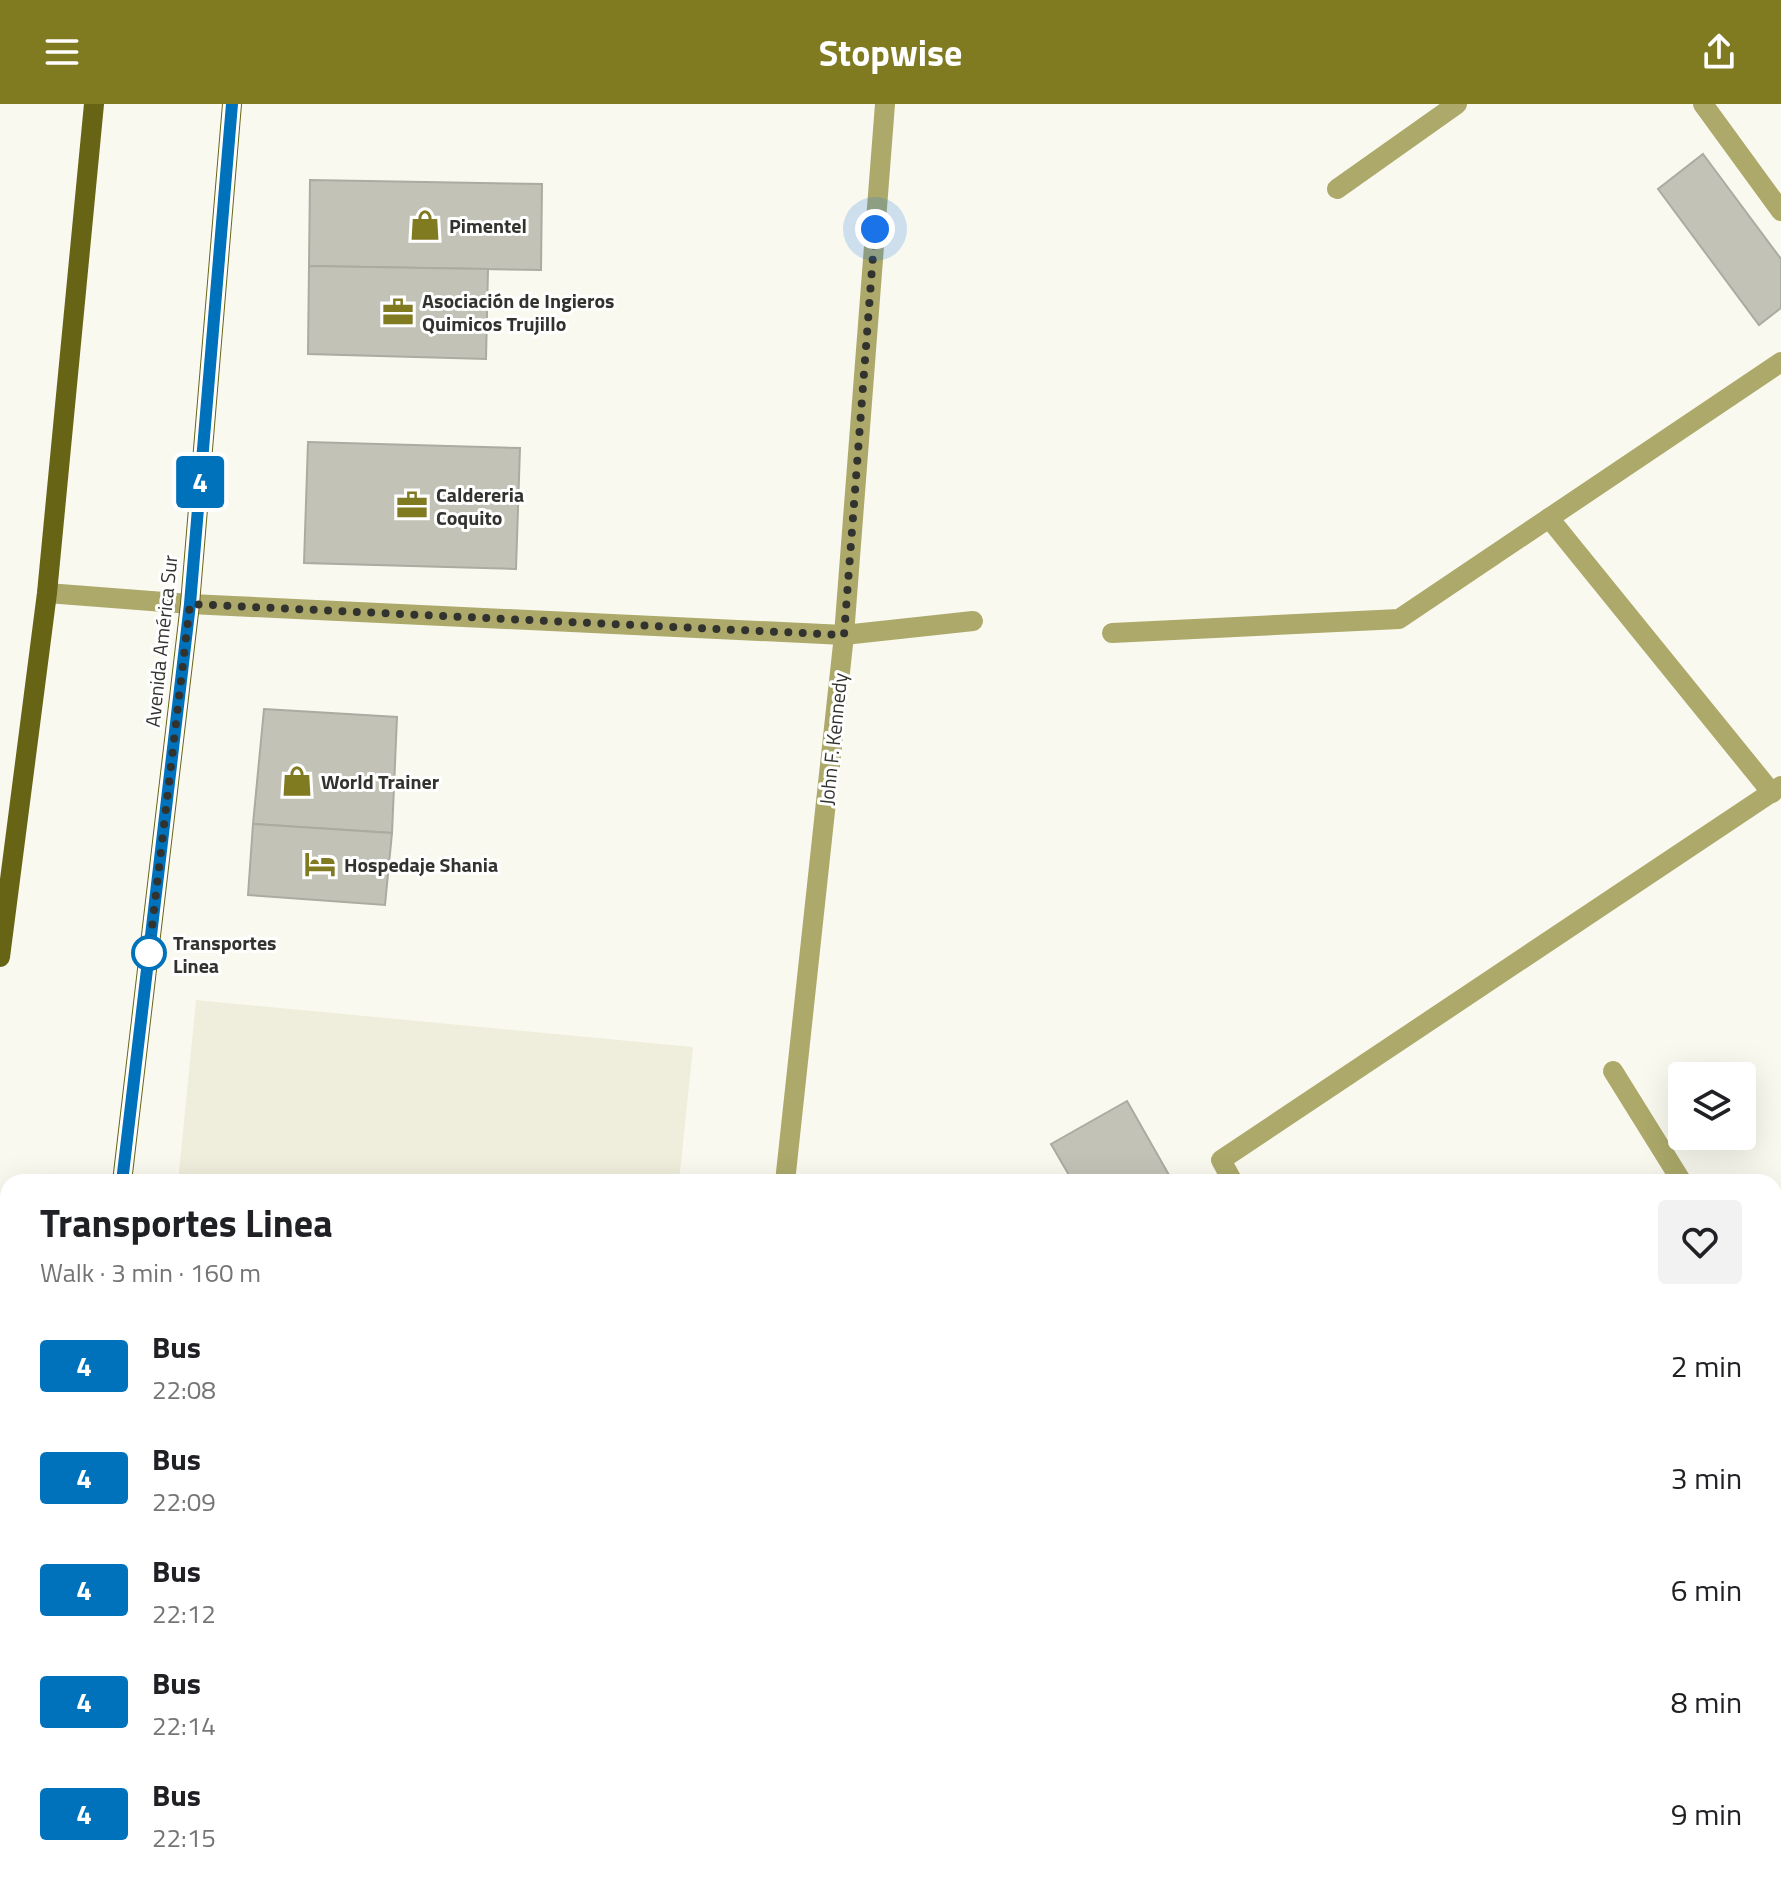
<!DOCTYPE html>
<html lang="en">
<head>
<meta charset="utf-8">
<style>
	body { margin:0; font-family:"Titillium Web",sans-serif; background:#f2f2f2; color:#202124; height:100vh; display:flex; flex-direction:column; font-size:30px; white-space:nowrap }
	* { box-sizing:border-box; margin:0 }
	p { font-size:26px; color:#757577 }
	.icon { flex:none; width:44px; height:44px; fill:none; stroke:currentColor; stroke-width:2; stroke-linecap:round; stroke-linejoin:round }
	.map { position:relative; flex:1; overflow:hidden }
	.panel { position:absolute; left:0px; top:1070px; width:1782px; height:714px; display:flex; flex-direction:column; background:#fff; border-radius:24px 24px 0 0; box-shadow:0 8px 32px #0002 }
	.panel>* { flex:none }
	.badge { padding:0 16px; border-radius:6px; font-size:28px; line-height:52px }
	.buttons { position:absolute; left:1668px; top:958px; display:grid; gap:16px }
	.buttons a { display:grid; place-items:center; width:88px; height:88px; border-radius:8px; background:#fff; box-shadow:0 8px 32px #0002; font-size:40px }
	.you { position:absolute; width:40px; height:40px; margin:-20px; border:6px solid #fff; border-radius:50%; background:#1a73e8; box-shadow:0 0 0 12px #1a73e833 }
	.map>.badge { position:absolute; translate:-50% -50%; box-shadow:0 0 0 4px #fff }
	.round { display:grid; place-items:center; flex:none; width:84px; height:84px; border-radius:8px; background:#f2f2f2 }
	.head { display:flex; align-items:center; justify-content:space-between; height:136px; padding:0 40px }
	h1 { font-size:38px; font-weight:700; line-height:60px }
	ul { padding:0; list-style:none }
	li { display:flex; align-items:center; gap:24px; height:112px; padding:0 40px }
	li div { flex:1 }
	li b { display:block; font-size:30px }
	li em { font-style:normal }
	li .badge { min-width:88px; font-weight:700; text-align:center }
	header { display:flex; justify-content:space-between; align-items:center; height:104px; padding:0 40px; background:#807a21; color:#fff; font-size:36px; font-weight:700 }
	.map>svg:first-child { display:block }
	.built { fill:#efeedc }
	.building { fill:#c2c2b7; stroke:#ababa1; stroke-width:2 }
	.lines { fill:none; stroke-linecap:round; stroke-linejoin:round }
	.minor { stroke:#aca96a; stroke-width:20 }
	.major { stroke:#686416; stroke-width:20 }
	.line-casing { stroke:#fff; stroke-width:18 }
	.line { stroke:#0072bc; stroke-width:12 }
	.walk { stroke:#32322e; stroke-width:8; stroke-dasharray:0 14.4 }
	.stop-dot { fill:#fff; stroke:#0072bc; stroke-width:4 }
	.labels { text-anchor:middle; dominant-baseline:central; stroke-width:6; stroke-linejoin:round; paint-order:stroke }
	.poi-label { font-size:20px; font-weight:bold; fill:#32322e; stroke:#fff; text-anchor:start }
	.street-label { font-size:20px; fill:#32322e; stroke:#fff }
	.stop-label { font-size:20px; font-weight:bold; fill:#32322e; stroke:#fff; text-anchor:start }
</style>
</head>
<body>
<header><svg class="icon" aria-label="menu" viewBox="0 0 24 24"><path d="M4 6h16M4 12h16M4 18h16"/></svg>Stopwise<svg class="icon" aria-label="share" viewBox="0 0 24 24"><path d="M12 15V3M7 8l5-5 5 5M5 13v7h14v-7"/></svg></header>
<div class="map">
<svg width="1781" height="1783" viewBox="0 0 1781 1783">
	<rect width="100%" height="100%" fill="#faf9ef"/>
	<!-- built -->
	<polygon class="built" points="196,896 693,943 679,1078 178,1078"/>
	<!-- building -->
	<g class="building">
		<polygon points="1703,50 1781,155 1781,204 1759,221 1658,85"/>
		<polygon points="310,76 542,80 541,166 309,162"/>
		<polygon points="309,162 488,165 486,255 308,250"/>
		<polygon points="308,338 520,344 516,465 304,459"/>
		<polygon points="264,605 397,613 392,729 253,720"/>
		<polygon points="253,720 392,729 385,801 248,791"/>
		<polygon points="1127,997 1173,1078 1073,1078 1051,1040"/>
		<polygon points="85,1776 239,1776 238,1783 84,1783"/>
	</g>
	<g class="lines">
		<!-- minor -->
		<g class="minor">
			<polyline points="1703,0 1781,107"/>
			<polyline points="1337,85 1457,0"/>
			<polyline points="1549,414 1772,689"/>
			<polyline points="47,489 190,500 844,531 973,517"/>
			<polyline points="1112,529 1399,515 1781,258"/>
			<polyline points="1613,967 1682,1078"/>
			<polyline points="785,1078 844,531 885,0"/>
			<polyline points="1233,1078 1221,1056 1781,682"/>
			<polyline points="1774,1224 1781,1235"/>
			<polyline points="1774,1306 1781,1300"/>
			<polyline points="1774,1408 1781,1402"/>
			<polyline points="0,1539 8,1539"/>
			<polyline points="1217,1776 1221,1783"/>
			<polyline points="373,1783 374,1776"/>
			<polyline points="703,1783 704,1776"/>
			<polyline points="1176,1783 1185,1776"/>
			<polyline points="1296,1783 1305,1776"/>
		</g>
		<!-- major -->
		<g class="major">
			<polyline points="0,853 47,489 94,0"/>
			<polyline points="122,1078 190,500 232,0"/>
			<polyline points="9,1783 11,1776"/>
		</g>
	</g>
	<g class="lines">
		<defs>
			<polyline id="line" points="122,1078 190,500 232,0"/>
		</defs>
		<!-- line casing -->
		<use href="#line" class="line-casing"/>
		<!-- line -->
		<use href="#line" class="line"/>
		<!-- walk -->
		<polyline class="walk" points="149,849 190,500 844,531 875,125"/>
	</g>
	<!-- icons -->
	<defs>
		<symbol id="shop-bare" viewBox="-9 -9 18 18"><path d="M-5-2.5h2.3a2.7 3.5 0 0 1 5.4 0H5L5.5 6h-11ZM-1.5-2.5h3a1.5 2.3 0 0 0-3 0Z" fill="#807a21" stroke="#fff" stroke-width="2.5" paint-order="stroke"/></symbol>
		<symbol id="office-bare" viewBox="-9 -9 18 18"><path d="M-6-3h4V-5.5h4V-3h4V5H-6ZM-1-4.5V-3h2v-1.5ZM-6 0V1H6V0Z" fill="#807a21" stroke="#fff" stroke-width="2.5" paint-order="stroke"/></symbol>
		<symbol id="hotel-bare" viewBox="-9 -9 18 18"><path d="M-6-4.5h1.5V1H6V5H4.5V3h-9V5H-6ZM-4 0a1.8 1.8 0 1 1 3.6 0ZM.5 0V-2.5h3Q6-2.5 6 0Z" fill="#807a21" stroke="#fff" stroke-width="2.5" paint-order="stroke"/></symbol>
	</defs>
	<g fill-rule="evenodd">
		<use href="#shop-bare" x="403" y="99" width="44" height="44"/>
		<use href="#office-bare" x="376" y="186" width="44" height="44"/>
		<use href="#office-bare" x="390" y="379" width="44" height="44"/>
		<use href="#shop-bare" x="275" y="655" width="44" height="44"/>
		<use href="#hotel-bare" x="298" y="738" width="44" height="44"/>
	</g>
	<!-- markers -->
	<circle class="stop-dot" cx="149" cy="849" r="16"/>
	<g class="labels">
		<!-- poi labels -->
		<g class="poi-label">
			<text x="449" y="121">Pimentel</text>
			<text x="422" y="196">Asociación de Ingieros<tspan x="422" dy="23">Quimicos Trujillo</tspan></text>
			<text x="436" y="390">Caldereria<tspan x="436" dy="23">Coquito</tspan></text>
			<text x="321" y="677">World Trainer</text>
			<text x="344" y="760">Hospedaje Shania</text>
		</g>
		<!-- street labels -->
		<g class="street-label">
			<text transform="translate(161 537) rotate(-84)">Avenida América Sur</text>
			<text transform="translate(833 635) rotate(-84)">John F. Kennedy</text>
		</g>
		<!-- stop labels -->
		<g class="stop-label">
			<text x="173" y="838">Transportes<tspan x="173" dy="23">Linea</tspan></text>
		</g>
	</g>
</svg>
<div class="buttons">
<a><svg class="icon" aria-label="layers" viewBox="0 0 24 24"><path d="M12 4l9 5-9 5-9-5zM3 14l9 5 9-5"/></svg></a>
</div>
<div class="you" style="left:875px;top:125px"></div>
<b class="badge" style="left:200px;top:378px;background:#0072bc;color:#fff">4</b>
<section class="panel">
<div class="head"><div><h1>Transportes Linea</h1><p>Walk · 3 min · 160 m</p></div><a class="round"><svg class="icon" aria-label="heart" viewBox="0 0 24 24"><path d="M12 20l-8-8c-3-5 5-10 8-4 3-6 11-1 8 4z"/></svg></a></div>
<ul>
<li><span class="badge" style="background:#0072bc;color:#fff">4</span><div><b>Bus</b><p>22:08</p></div><em>2 min</em></li>
<li><span class="badge" style="background:#0072bc;color:#fff">4</span><div><b>Bus</b><p>22:09</p></div><em>3 min</em></li>
<li><span class="badge" style="background:#0072bc;color:#fff">4</span><div><b>Bus</b><p>22:12</p></div><em>6 min</em></li>
<li><span class="badge" style="background:#0072bc;color:#fff">4</span><div><b>Bus</b><p>22:14</p></div><em>8 min</em></li>
<li><span class="badge" style="background:#0072bc;color:#fff">4</span><div><b>Bus</b><p>22:15</p></div><em>9 min</em></li>
</ul>
</section>
</div>
</body>
</html>
